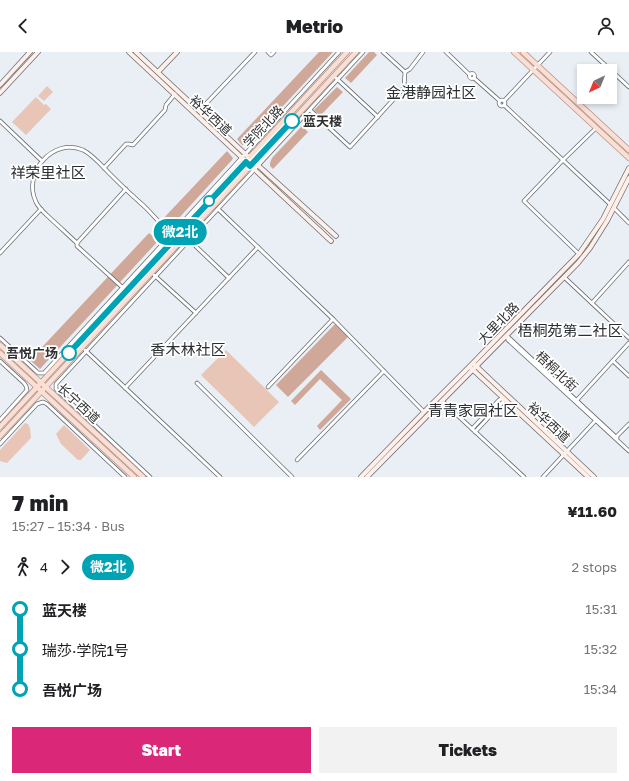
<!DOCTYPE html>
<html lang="en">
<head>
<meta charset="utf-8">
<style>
	body { margin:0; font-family:"Golos Text","Noto Sans SC",sans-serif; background:#f2f2f2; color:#202124; height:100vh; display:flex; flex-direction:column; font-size:15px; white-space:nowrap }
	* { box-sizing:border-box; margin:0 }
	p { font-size:13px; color:#757577 }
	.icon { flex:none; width:22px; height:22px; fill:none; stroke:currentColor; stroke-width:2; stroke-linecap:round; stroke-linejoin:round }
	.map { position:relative; height:425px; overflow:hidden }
	.drawer { display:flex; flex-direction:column; background:#fff; flex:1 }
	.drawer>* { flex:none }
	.badge { padding:0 8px; border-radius:13px; font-size:14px; line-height:26px }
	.needle { width:26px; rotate:223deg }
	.buttons { position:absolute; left:577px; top:12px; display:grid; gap:8px }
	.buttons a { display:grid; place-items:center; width:40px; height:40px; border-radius:0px; background:#fff; box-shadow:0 2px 6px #0003; font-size:20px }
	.map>.badge { position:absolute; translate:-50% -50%; box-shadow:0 0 0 2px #fff }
	.legs { display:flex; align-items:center; gap:6px; height:44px; padding:0 12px; font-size:13px }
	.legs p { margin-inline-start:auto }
	.overview { display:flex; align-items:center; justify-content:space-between; height:68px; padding:0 12px }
	h1 { font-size:22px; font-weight:800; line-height:30px }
	.primary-button { display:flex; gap:8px; margin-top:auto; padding:8px 12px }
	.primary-button a { flex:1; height:46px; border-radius:0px; background:#db2777; color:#fff; font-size:16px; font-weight:800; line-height:46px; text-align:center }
	.primary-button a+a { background:#f2f2f2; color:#202124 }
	ul { padding:0 12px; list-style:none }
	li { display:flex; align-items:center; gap:14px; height:40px; font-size:15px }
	li i { display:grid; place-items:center; width:6px; height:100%; margin:0 5px; background:currentColor }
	li i::after { content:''; width:10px; height:10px; margin:-5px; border:3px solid; border-radius:50%; background:#fff }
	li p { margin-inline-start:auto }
	li:first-child i { background:linear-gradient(#0000 50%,currentColor 0) }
	li:last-child i { background:linear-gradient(currentColor 50%,#0000 0) }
	header { display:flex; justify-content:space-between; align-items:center; height:52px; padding:0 12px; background:#fff; font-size:18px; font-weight:800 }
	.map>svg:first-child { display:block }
	.green { fill:#e9c5b7 }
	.forest { fill:#d0a899 }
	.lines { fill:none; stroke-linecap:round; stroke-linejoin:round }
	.street-casing { stroke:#696e73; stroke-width:4.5 }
	.secondary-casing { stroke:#696e73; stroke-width:5.5 }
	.primary-casing { stroke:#b39488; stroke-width:6 }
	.street { stroke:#fff; stroke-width:3 }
	.secondary { stroke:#feefe9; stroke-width:4 }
	.primary { stroke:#fcdfd4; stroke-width:4.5 }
	.line-1-casing { stroke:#fff; stroke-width:9 }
	.line-1 { stroke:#00a3b4; stroke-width:6 }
	.stop-1-dot { fill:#fff; stroke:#00a3b4; stroke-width:2 }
	.labels { text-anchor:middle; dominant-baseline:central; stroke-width:3.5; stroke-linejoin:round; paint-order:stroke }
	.street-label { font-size:13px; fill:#2e3032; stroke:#fff }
	.stop-label { font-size:13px; font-weight:bold; fill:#2e3032; stroke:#fff; text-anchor:start }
	.quarter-label { font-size:15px; fill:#2a2e32; stroke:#fff }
</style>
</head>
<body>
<header><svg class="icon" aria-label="back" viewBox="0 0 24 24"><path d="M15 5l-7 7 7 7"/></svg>Metrio<svg class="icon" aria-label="person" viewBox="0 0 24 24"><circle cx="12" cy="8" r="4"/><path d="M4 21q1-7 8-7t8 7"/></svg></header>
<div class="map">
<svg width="629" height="425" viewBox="0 0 629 425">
	<rect width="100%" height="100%" fill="#eaeff5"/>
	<!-- green -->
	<g class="green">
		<polygon points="47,34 53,40 44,49 38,44"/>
		<polygon points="36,45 44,53 46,52 51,57 26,83 12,70"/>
		<polygon points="226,298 279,350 254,375 201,323"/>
		<polygon points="25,371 28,372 30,376 31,386 7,411 0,409 0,398"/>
		<polygon points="64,373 90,398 81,408 78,408 61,392 56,382"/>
	</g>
	<!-- forest -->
	<g class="forest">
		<polygon points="319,0 333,0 248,92 242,93 237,87"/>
		<polygon points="369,0 374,0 377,3 351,31 345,26"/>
		<polygon points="337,35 343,40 320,64 314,58"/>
		<polygon points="302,74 308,80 273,117 270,114 270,111 272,106"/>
		<polygon points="227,99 233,106 232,108 168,178 160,170"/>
		<polygon points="149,181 158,189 40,317 30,308"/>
		<polygon points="335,272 348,285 288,345 276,333"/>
		<polygon points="321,318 351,347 320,378 317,374 342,348 320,327 295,353 291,349"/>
	</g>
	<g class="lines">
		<defs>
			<g id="street">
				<polyline points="268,0 271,3 274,0"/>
				<polyline points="383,0 405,20"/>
				<polyline points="446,0 470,23"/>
				<polyline points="591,0 629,35"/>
				<circle cx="472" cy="24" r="2.5"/>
				<polyline points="336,26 378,65"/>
				<polyline points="474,26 500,49"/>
				<circle cx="502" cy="51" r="3"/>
				<polyline points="504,49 550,0"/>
				<polyline points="504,53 610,152"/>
				<polyline points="310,58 350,95 402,38 404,35 405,20 410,17 423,0"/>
				<polyline points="199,59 255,0"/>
				<polyline points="0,69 42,109"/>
				<polyline points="104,116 126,92 129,92 133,93 165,58 166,53 175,42"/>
				<path d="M126,137L77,191C68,183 60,175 52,168C46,162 39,157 36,150C22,121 53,85 83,98C93,103 102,114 110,122C118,130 126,138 134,145C138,149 142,152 146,156C154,164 162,174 171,182"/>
				<polyline points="614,156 629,171"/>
				<polyline points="218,157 333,267 424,360"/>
				<polyline points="185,184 229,226"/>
				<polyline points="77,191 77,194 122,235"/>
				<polyline points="0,201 41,157"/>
				<polyline points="579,202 524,149 563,108 596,76"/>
				<polyline points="154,223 196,261"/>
				<polyline points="564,225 629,286"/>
				<polyline points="592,251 629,210"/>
				<polyline points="507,284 508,288 629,399"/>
				<polyline points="507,284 617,386"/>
				<polyline points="0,286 36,319 38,321 44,321 339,0"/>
				<polyline points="85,298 220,425"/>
				<polyline points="0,309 24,331 26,334 27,338 0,368"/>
				<polyline points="613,309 629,324"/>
				<polyline points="197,331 292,425"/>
				<polyline points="268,335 333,267"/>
				<polyline points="125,336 258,195"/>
				<polyline points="442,349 524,425"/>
				<polyline points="576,349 629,291"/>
				<polyline points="472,377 499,348 503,346"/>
				<polyline points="475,380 503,350 503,346"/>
				<polyline points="616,385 629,372"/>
				<polyline points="0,392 37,352 43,350 47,352 125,425"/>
				<polyline points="297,408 384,319"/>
				<polyline points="150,425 58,339 56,337 56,332 363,0"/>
				<polyline points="543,425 596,368"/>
			</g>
			<g id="secondary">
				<polyline points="129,0 331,189"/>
				<polyline points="136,0 241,98 336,184"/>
				<polyline points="158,20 177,0"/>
				<polyline points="0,33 30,0"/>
				<polyline points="0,41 38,0"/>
				<polyline points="475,313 594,425"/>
				<polyline points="471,316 588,425"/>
				<polyline points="361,425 424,360 473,311 579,202 603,167 629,116"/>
				<polyline points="367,425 578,211 590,196 607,169 629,126"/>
			</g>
			<g id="primary">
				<polyline points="514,0 629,106"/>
				<polyline points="523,0 629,98"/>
				<polyline points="0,293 143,425"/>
				<polyline points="0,301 134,425"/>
				<polyline points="0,375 347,0"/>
				<polyline points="0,384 356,0"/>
			</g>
		</defs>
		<!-- street casing -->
		<use href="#street" class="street-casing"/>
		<!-- secondary casing -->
		<use href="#secondary" class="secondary-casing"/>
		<!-- primary casing -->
		<use href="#primary" class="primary-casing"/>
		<!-- street -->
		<use href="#street" class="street"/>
		<!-- secondary -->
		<use href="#secondary" class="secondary"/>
		<!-- primary -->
		<use href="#primary" class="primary"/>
	</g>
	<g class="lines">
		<defs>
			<polyline id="line-1" points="69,301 246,110 250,114 292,69"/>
		</defs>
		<!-- line-1 casing -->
		<use href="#line-1" class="line-1-casing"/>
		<!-- line-1 -->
		<use href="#line-1" class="line-1"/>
	</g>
	<!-- markers -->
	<g class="stop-1-dot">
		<circle cx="292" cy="69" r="7"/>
		<circle cx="209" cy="149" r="5"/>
		<circle cx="69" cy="301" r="7"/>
	</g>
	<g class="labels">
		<!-- street labels -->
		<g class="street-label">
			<text transform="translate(211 63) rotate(43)">裕华西道</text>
			<text transform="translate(263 74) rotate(-47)">学院北路</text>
			<text transform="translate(498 271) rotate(-46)">大里北路</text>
			<text transform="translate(557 319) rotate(43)">梧桐北街</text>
			<text transform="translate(79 351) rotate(43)">长宁西道</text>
			<text transform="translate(549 370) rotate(43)">裕华西道</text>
		</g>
		<!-- stop labels -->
		<g class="stop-label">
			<text x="303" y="69">蓝天楼</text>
			<text x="58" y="301" text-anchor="end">吾悦广场</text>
		</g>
		<!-- quarter labels -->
		<g class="quarter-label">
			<text x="431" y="40">金港静园社区</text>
			<text x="48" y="120">祥荣里社区</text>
			<text x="570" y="278">梧桐苑第二社区</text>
			<text x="188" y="297">香木林社区</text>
			<text x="473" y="358">青青家园社区</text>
		</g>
	</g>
</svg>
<div class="buttons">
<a><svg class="needle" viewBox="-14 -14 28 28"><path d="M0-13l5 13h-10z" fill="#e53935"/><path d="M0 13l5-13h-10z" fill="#757577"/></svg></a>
</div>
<b class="badge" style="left:180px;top:180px;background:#00a3b4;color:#fff">微2北</b>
</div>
<section class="drawer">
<div class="overview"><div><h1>7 min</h1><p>15:27 – 15:34 · Bus</p></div><b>¥11.60</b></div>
<div class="legs"><svg class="icon" aria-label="walk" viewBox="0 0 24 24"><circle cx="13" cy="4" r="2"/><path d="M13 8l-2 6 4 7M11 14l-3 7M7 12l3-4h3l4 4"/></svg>4<svg class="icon" aria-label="forward" viewBox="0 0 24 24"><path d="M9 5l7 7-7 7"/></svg><b class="badge" style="background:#00a3b4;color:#fff">微2北</b><p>2 stops</p></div>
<ul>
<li><i style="color:#00a3b4"></i><b>蓝天楼</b><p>15:31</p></li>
<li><i style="color:#00a3b4"></i><span>瑞莎·学院1号</span><p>15:32</p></li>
<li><i style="color:#00a3b4"></i><b>吾悦广场</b><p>15:34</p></li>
</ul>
<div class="primary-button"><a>Start</a><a>Tickets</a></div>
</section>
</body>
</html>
